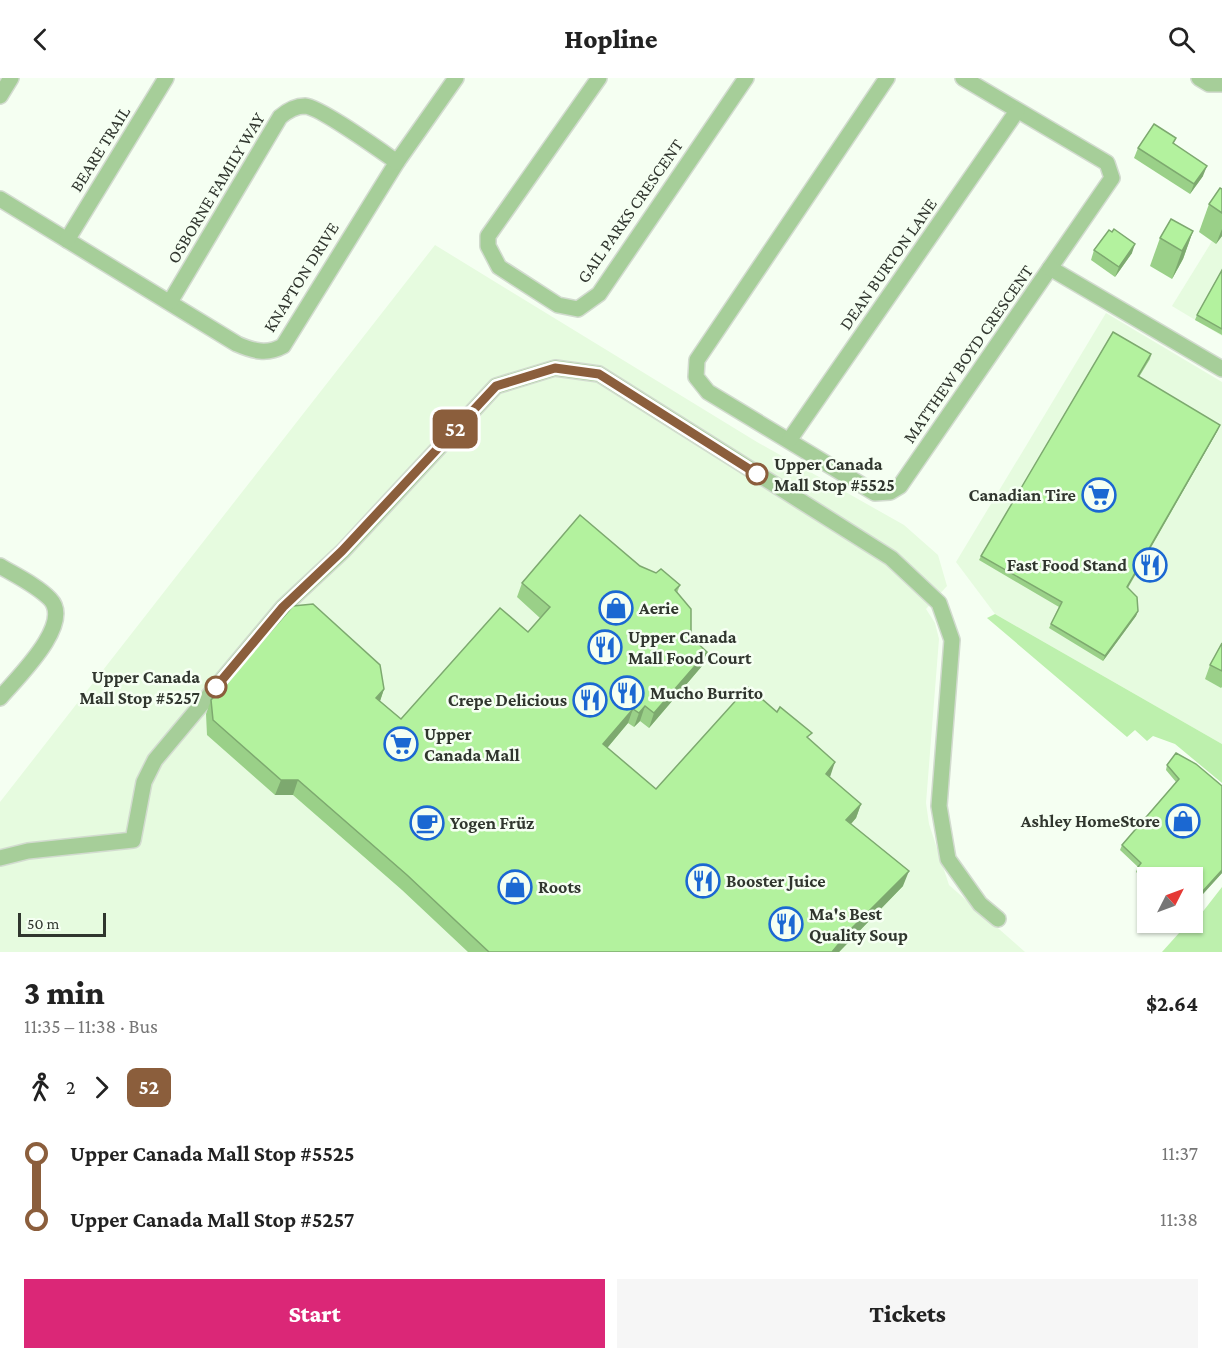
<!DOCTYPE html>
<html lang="en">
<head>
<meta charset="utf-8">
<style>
	body { margin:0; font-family:"Crimson Pro",serif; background:#f6f6f6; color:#222; height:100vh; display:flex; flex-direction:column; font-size:22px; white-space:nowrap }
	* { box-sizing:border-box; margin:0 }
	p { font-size:20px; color:#767676 }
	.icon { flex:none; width:33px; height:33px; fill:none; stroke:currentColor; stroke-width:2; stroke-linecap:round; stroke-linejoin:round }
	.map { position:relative; height:874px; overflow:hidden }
	.sheet { display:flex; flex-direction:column; background:#fff; flex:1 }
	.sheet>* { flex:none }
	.badge { padding:0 12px; border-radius:9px; font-size:21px; line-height:39px }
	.needle { width:39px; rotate:48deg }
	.tools { position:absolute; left:1137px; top:789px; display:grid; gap:12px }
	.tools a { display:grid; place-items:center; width:66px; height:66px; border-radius:0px; background:#fff; box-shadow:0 2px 4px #0004; font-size:30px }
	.scale { position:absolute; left:18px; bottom:15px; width:88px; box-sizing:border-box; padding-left:6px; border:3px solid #30362e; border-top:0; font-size:16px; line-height:21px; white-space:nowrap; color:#30362e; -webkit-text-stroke:4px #f5fff2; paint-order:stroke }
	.map>.badge { position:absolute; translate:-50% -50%; box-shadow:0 0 0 3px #fff }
	.legs { display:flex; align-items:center; gap:9px; height:66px; padding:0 24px; font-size:20px }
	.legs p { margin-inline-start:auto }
	.overview { display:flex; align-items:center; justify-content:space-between; height:102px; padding:0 24px }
	h1 { font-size:33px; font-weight:800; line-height:45px }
	.action { display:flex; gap:12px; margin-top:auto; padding:12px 24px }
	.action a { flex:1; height:69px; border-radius:0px; background:#db2777; color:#fff; font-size:24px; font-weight:800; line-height:69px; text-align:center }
	.action a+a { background:#f6f6f6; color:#222 }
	ul { padding:0 24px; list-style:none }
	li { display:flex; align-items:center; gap:21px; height:66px; font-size:22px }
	li i { display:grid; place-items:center; width:9px; height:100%; margin:0 8px; background:currentColor }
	li i::after { content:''; width:15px; height:15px; margin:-8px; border:4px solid; border-radius:50%; background:#fff }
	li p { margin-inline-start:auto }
	li:first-child i { background:linear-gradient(#0000 50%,currentColor 0) }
	li:last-child i { background:linear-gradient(currentColor 50%,#0000 0) }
	header { display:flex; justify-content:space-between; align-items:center; height:78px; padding:0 24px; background:#fff; font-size:27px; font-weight:800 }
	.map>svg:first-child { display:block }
	.built { fill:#e6fbdf }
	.green { fill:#bdf0ad }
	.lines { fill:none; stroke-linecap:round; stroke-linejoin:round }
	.minor-casing { stroke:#d2dbcf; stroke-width:18 }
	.minor { stroke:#a6ce99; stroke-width:15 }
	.wall { fill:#9ad088 }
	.shaded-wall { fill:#7da96f }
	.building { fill:#b3f29e; stroke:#7da96f; stroke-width:1.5 }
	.line-1-casing { stroke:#fff; stroke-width:14 }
	.line-1 { stroke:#8b5e3c; stroke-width:9 }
	.stop-1-dot { fill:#fff; stroke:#8b5e3c; stroke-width:3 }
	.labels { text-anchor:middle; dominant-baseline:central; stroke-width:5; stroke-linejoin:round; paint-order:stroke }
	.street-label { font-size:18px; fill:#30362e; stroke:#f5fff2 }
	.stop-label { font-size:18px; font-weight:bold; fill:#30362e; stroke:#f5fff2; text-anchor:start }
	.poi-label { font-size:18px; font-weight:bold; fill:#30362e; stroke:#f5fff2; text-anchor:start }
</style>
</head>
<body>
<header><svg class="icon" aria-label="back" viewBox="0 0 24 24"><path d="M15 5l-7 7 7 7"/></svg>Hopline<svg class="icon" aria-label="search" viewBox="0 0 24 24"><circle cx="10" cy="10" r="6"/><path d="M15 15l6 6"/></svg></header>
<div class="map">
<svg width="1222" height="874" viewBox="0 0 1222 874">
	<rect width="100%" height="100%" fill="#f5fff2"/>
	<!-- built -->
	<g class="built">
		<polygon points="1222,147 1222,258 1172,228"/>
		<polygon points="435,167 757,364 904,447 938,477 947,508 926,531 935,545 939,561 926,725 929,746 949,807 1025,874 0,874 0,724"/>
		<polygon points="1106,235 1222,304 1222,666 995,536 956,484"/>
	</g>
	<!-- green -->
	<g class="green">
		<polygon points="995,536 1222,666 1222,705 1175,666 1153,658 1147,663 1135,652 1127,659 987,540"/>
		<polygon points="1222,809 1222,874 1162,874 1188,845 1194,845"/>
	</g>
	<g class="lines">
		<defs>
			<g id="minor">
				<polyline points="599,0 488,158 488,168 499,189 558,227 578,231 599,216 746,0"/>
				<polyline points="887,0 697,282 696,299 708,314 875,415 890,414 900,408 1112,100 1107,85 963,0"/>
				<polyline points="1199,0 1209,6 1222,6"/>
				<polyline points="0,18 11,0"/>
				<path d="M0,121L237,266C253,273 267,277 283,268L397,84L456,0"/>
				<polyline points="67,162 166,0"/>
				<polyline points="1050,190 1222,291"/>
				<path d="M170,224L280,39C287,33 296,28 305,28C320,29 381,73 397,84"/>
				<polyline points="790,361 1017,33"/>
				<path d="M0,488C15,497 38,508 50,521C74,546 16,601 0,620"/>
				<polyline points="0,780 28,773 133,762 144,704 155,682 283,529 343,473 496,308 555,290 599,296 891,480 939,525 952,562 939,728 948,781 980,826 998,841"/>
			</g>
		</defs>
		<!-- minor casing -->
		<use href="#minor" class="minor-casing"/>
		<!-- minor -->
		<use href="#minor" class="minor"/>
	</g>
	<!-- wall -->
	<g class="wall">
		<polygon points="1174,65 1203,98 1190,116 1134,80 1138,70"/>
		<polygon points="1222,111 1222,158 1216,166 1199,154 1209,126"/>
		<polygon points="1193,153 1183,181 1172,201 1150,188 1160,160"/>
		<polygon points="1112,154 1132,175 1115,199 1091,182 1094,172"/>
		<polygon points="1222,192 1222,257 1195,242 1197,237"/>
		<polygon points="1151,276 1150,281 1139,299 1218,352 1128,510 1138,533 1136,538 1103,583 1049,550 1059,529 979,482 981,478"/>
		<polygon points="640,488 680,507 677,515 702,588 649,650 640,643 634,649 628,645 607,670 656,711 810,662 830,700 861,726 856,740 851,746 903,808 839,874 468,874 402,812 293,717 275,717 207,657 206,636 211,622 384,611 380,623 401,641 528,554 540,540 517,519 522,505"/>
		<polygon points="1222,565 1222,609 1221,610 1205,601 1210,587"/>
		<polygon points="1167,687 1222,708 1222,795 1192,828 1192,800 1148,800 1148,804 1136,794 1138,789 1120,772 1122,767 1176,704 1166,692"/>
	</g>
	<!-- shaded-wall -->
	<g class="shaded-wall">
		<polygon points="1207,88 1203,98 1190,116 1194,106"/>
		<polygon points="1222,151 1222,158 1216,166"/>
		<polygon points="1193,153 1183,181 1172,201 1182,173"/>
		<polygon points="1135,166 1132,175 1115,199 1119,189"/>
		<polygon points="1220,347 1218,352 1125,514 1127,509"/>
		<polygon points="1138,533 1136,538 1103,583 1105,578"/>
		<polygon points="707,574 702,588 649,650 654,635"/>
		<polygon points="384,611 379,626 376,620"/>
		<polygon points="645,628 640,643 634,649 639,635"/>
		<polygon points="633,631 628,645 598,681 603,666"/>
		<polygon points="835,684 830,699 826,696"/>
		<polygon points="281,702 298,702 293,717 275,717"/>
		<polygon points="861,726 856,740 841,757 846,742"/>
		<polygon points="1222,792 1222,795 1192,828 1192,825"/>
		<polygon points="909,793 903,808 839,874 832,874 851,851"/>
	</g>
	<!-- building -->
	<g class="building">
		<polygon points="1154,46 1176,60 1173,65 1207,88 1194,106 1138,70"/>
		<polygon points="1220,110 1222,111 1222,135 1209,126"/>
		<polygon points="1171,141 1193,153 1182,173 1160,160"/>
		<polygon points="1114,151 1135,166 1119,189 1094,172 1109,152 1112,154"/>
		<polygon points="1222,192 1222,251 1197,237"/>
		<polygon points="1113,254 1151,276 1138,298 1220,347 1127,509 1137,519 1138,533 1105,578 1051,546 1062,524 981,478"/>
		<polygon points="580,437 640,488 656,495 661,491 680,507 675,512 691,531 691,559 707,574 654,635 645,628 639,635 633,631 603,666 656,711 748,609 777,634 780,629 812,655 807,659 835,684 826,696 861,726 846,742 909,793 851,851 832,874 489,874 407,797 298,702 281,702 213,642 211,622 293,528 313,526 380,587 384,611 376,620 401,641 500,530 528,554 550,529 522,505"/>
		<polygon points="1222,565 1222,593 1210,587"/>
		<polygon points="1176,675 1196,686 1222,708 1222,792 1192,825 1192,800 1150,800 1138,789 1141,785 1122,767 1179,701 1167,687"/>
	</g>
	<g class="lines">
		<defs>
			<polyline id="line-1" points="216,609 283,529 342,473 496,308 555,290 599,296 757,396"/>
		</defs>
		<!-- line-1 casing -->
		<use href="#line-1" class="line-1-casing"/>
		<!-- line-1 -->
		<use href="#line-1" class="line-1"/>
	</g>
	<!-- icons -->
	<defs>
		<symbol id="supermarket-ring" viewBox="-11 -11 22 22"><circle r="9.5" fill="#f5fff2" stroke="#1b68d2" stroke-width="1.5"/><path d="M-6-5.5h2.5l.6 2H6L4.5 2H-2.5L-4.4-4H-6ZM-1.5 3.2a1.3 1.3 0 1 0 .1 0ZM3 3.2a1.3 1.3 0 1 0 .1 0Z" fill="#1b68d2"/></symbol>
		<symbol id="restaurant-ring" viewBox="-11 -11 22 22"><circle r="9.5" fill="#f5fff2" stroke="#1b68d2" stroke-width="1.5"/><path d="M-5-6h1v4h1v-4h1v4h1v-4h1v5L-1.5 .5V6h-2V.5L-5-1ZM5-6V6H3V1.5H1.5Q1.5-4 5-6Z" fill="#1b68d2"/></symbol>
		<symbol id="shop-ring" viewBox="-11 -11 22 22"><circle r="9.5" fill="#f5fff2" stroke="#1b68d2" stroke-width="1.5"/><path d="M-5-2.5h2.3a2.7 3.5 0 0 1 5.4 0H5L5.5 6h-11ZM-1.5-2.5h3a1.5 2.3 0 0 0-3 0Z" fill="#1b68d2"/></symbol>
		<symbol id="cafe-ring" viewBox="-11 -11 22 22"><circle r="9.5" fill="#f5fff2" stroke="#1b68d2" stroke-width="1.5"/><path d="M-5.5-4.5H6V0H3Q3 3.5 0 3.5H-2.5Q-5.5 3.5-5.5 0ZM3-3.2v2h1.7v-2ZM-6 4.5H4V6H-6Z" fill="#1b68d2"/></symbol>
	</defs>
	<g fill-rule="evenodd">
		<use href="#supermarket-ring" x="1080" y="398" width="38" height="38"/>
		<use href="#restaurant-ring" x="1131" y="468" width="38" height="38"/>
		<use href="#shop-ring" x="597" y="511" width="38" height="38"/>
		<use href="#restaurant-ring" x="586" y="550" width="38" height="38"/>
		<use href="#restaurant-ring" x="608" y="596" width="38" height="38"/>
		<use href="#restaurant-ring" x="571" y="603" width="38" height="38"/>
		<use href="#supermarket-ring" x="382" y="647" width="38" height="38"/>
		<use href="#shop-ring" x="1164" y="724" width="38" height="38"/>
		<use href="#cafe-ring" x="408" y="726" width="38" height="38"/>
		<use href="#restaurant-ring" x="684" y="784" width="38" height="38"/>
		<use href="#shop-ring" x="496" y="790" width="38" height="38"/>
		<use href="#restaurant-ring" x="767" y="827" width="38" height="38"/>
	</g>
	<!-- markers -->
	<g class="stop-1-dot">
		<circle cx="757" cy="396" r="10"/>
		<circle cx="216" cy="609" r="10"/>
	</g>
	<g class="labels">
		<!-- street labels -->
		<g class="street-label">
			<text transform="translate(100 71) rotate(-58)">BEARE TRAIL</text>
			<text transform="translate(216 110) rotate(-59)">OSBORNE FAMILY WAY</text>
			<text transform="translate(630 133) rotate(-55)">GAIL PARKS CRESCENT</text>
			<text transform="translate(888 186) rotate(-55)">DEAN BURTON LANE</text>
			<text transform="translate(301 199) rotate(-58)">KNAPTON DRIVE</text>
			<text transform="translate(968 276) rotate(-55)">MATTHEW BOYD CRESCENT</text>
		</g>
		<!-- stop labels -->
		<g class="stop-label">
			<text x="774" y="386">Upper Canada<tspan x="774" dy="21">Mall Stop #5525</tspan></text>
			<text x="200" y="599" text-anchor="end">Upper Canada<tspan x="200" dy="21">Mall Stop #5257</tspan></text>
		</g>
		<!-- poi labels -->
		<g class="poi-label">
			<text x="1076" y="417" text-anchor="end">Canadian Tire</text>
			<text x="1127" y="487" text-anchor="end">Fast Food Stand</text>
			<text x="639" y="530">Aerie</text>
			<text x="628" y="559">Upper Canada<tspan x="628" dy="21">Mall Food Court</tspan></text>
			<text x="650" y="615">Mucho Burrito</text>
			<text x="567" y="622" text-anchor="end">Crepe Delicious</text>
			<text x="424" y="656">Upper<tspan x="424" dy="21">Canada Mall</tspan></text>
			<text x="1160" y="743" text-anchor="end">Ashley HomeStore</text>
			<text x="450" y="745">Yogen Früz</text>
			<text x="726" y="803">Booster Juice</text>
			<text x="538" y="809">Roots</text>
			<text x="809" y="836">Ma's Best<tspan x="809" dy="21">Quality Soup</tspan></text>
		</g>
	</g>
</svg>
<div class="tools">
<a><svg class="needle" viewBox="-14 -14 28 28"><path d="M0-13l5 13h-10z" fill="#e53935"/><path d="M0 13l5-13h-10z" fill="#767676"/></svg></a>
</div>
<div class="scale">50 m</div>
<b class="badge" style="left:455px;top:351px;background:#8b5e3c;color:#fff">52</b>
</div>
<section class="sheet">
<div class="overview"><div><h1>3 min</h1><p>11:35 – 11:38 · Bus</p></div><b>$2.64</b></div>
<div class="legs"><svg class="icon" aria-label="walk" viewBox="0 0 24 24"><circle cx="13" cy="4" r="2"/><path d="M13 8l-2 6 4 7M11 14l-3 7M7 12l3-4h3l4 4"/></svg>2<svg class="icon" aria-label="forward" viewBox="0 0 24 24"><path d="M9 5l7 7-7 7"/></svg><b class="badge" style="background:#8b5e3c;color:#fff">52</b></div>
<ul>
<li><i style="color:#8b5e3c"></i><b>Upper Canada Mall Stop #5525</b><p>11:37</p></li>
<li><i style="color:#8b5e3c"></i><b>Upper Canada Mall Stop #5257</b><p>11:38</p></li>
</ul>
<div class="action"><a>Start</a><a>Tickets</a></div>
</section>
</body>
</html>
